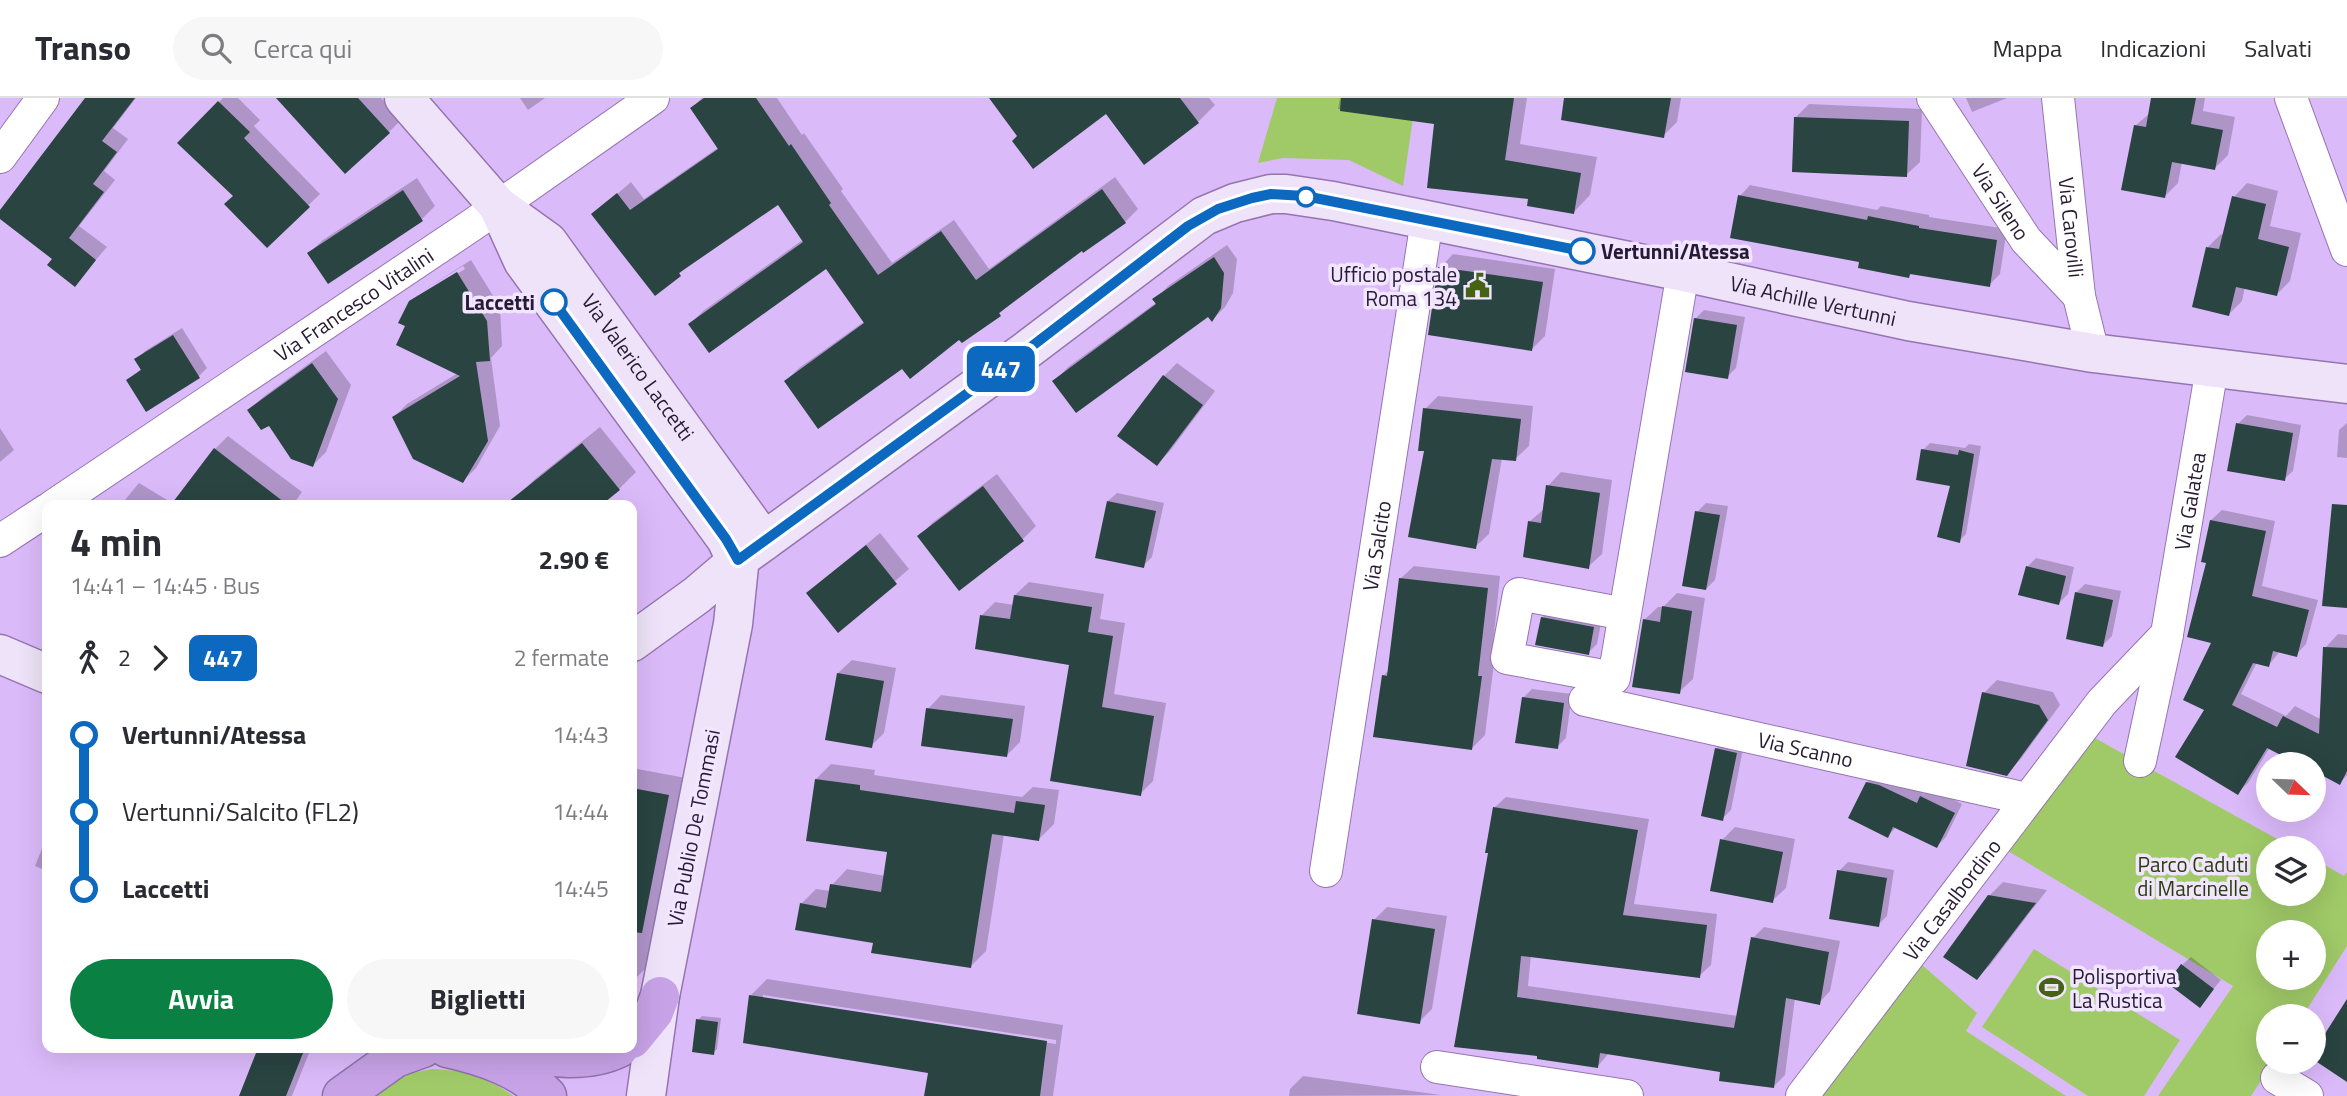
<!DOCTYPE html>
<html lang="it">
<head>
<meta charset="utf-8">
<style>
	body { margin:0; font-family:"Titillium Web",sans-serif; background:#f7f7f7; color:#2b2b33; height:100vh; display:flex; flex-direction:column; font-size:26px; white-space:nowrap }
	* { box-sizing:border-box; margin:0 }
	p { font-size:23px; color:#7c7c81 }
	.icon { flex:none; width:38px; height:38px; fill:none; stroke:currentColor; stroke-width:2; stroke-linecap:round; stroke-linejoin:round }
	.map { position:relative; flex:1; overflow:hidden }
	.sheet { position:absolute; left:42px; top:402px; width:595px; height:553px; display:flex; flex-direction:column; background:#fff; border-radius:14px; box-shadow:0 7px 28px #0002 }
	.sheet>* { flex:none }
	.badge { padding:0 14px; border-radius:10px; font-size:24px; line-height:46px }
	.needle { width:46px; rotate:113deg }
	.tools { position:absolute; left:2256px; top:654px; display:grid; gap:14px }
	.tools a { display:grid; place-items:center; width:70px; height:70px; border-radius:50%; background:#fff; box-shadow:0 7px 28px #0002; font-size:35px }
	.map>.badge { position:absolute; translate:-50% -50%; box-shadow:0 0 0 4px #fff }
	.legs { display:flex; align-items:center; gap:10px; height:77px; padding:0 28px; font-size:23px }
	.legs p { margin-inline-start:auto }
	.summary { display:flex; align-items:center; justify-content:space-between; height:119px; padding:0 28px }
	h1 { font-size:38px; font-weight:700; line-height:52px }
	.button { display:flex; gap:14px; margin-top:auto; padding:14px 28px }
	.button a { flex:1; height:80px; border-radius:42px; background:#0b8043; color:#fff; font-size:28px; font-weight:700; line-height:80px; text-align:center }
	.button a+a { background:#f7f7f7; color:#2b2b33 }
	ul { padding:0 28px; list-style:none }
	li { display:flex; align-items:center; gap:24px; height:77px; font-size:26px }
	li i { display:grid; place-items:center; width:10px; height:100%; margin:0 9px; background:currentColor }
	li i::after { content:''; width:18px; height:18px; margin:-9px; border:5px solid; border-radius:50%; background:#fff }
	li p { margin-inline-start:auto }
	li:first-child i { background:linear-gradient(#0000 50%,currentColor 0) }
	li:last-child i { background:linear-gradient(currentColor 50%,#0000 0) }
	header { display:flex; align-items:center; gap:42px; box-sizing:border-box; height:98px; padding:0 35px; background:#fff; border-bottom:2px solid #e1e1e2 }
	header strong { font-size:33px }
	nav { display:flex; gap:38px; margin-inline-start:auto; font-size:24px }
	.search { width:490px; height:63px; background:#f7f7f7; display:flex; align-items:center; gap:18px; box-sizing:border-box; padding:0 24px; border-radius:38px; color:#7c7c81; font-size:26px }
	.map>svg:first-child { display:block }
	.green { fill:#a0ca68; fill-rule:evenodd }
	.shadow { fill:#0003; fill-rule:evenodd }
	.building { fill:#294441 }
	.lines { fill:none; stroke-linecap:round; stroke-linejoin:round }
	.street-casing { stroke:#9575b0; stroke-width:34 }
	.secondary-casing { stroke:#9575b0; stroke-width:41 }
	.highway-casing { stroke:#8f72a8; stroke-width:41 }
	.street { stroke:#fff; stroke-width:32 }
	.secondary { stroke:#eee3f8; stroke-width:38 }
	.highway { stroke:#c7a2e7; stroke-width:38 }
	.line-1-casing { stroke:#fff; stroke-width:16 }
	.line-1 { stroke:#0c69bf; stroke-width:10 }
	.stop-1-dot { fill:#fff; stroke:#0c69bf; stroke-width:3.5 }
	.labels { text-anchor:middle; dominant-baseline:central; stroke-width:7; stroke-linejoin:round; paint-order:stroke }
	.street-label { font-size:21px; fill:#271a32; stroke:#f2e5ff }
	.stop-label { font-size:21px; font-weight:bold; fill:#271a32; stroke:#f2e5ff; text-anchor:start }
	.poi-label { font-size:21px; fill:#271a32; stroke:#f2e5ff; text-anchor:end }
	.park-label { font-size:21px; fill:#2b3e0a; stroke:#f2e5ff }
</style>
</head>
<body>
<header>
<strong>Transo</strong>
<div class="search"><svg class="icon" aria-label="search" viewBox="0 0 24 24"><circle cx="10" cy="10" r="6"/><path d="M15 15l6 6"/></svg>Cerca qui</div>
<nav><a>Mappa</a><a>Indicazioni</a><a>Salvati</a></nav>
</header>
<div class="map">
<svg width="2347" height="998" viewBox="0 0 2347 998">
	<rect width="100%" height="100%" fill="#dbbafa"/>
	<!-- green -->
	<g class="green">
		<polygon points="1277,0 1416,0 1403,88 1349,62 1283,60 1258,65"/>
		<path d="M2093,639L2295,751H2268V796H2314V761L2344,778L2347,774V848L2302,919H2268V964H2273L2251,998H2158L2233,888L2008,753ZM2268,835H2314V880H2268Z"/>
		<polygon points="2034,851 2180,942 2144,998 2088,998 1982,929"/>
		<polygon points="1921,866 1977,915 1966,933 2066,998 1823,998"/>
		<path d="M432,971C463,972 488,979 513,998H366L394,979Z"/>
	</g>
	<!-- shadow -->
	<g class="shadow">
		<polygon points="87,0 136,0 113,30 128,41 104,73 115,82 79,128 107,149 75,186 54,160 0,119 0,115"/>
		<polygon points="223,0 238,0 260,22 254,28 320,96 267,148 235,98 180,45"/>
		<polygon points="279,0 381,0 401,22 389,34"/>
		<polygon points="520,0 545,0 528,12"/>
		<polygon points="702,0 777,0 802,37 804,35 843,91 841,93 892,165 954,122 989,171 1115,79 1138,111 1125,124 1082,151 1012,204 999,216 903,269 786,283 799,270 865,223 826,168 690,226 703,213 804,141 778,105 693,164 655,196 594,116 631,84 644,101 719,49 692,10"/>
		<polygon points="991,0 1209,0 1215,7 1198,24 1145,64 1106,14 1019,37"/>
		<polygon points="1340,0 1527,0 1520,46 1597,59 1590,97 1574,114 1530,100 1436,25 1338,11"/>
		<polygon points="1566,0 1681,0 1677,24 1663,38"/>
		<polygon points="1966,0 2007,0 1972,14"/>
		<polygon points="2153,0 2205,0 2203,13 2235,19 2228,57 2215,70 2182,64 2178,85 2165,98 2135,28 2150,15"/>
		<polygon points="1809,6 1922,11 1920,64 1906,77 1796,19"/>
		<polygon points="417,80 435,108 422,121 328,184 309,155 323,142"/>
		<polygon points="2247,85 2278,93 2270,128 2301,135 2290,183 2277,196 2245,189 2242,203 2229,216 2208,149 2221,136 2225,137 2234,99"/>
		<polygon points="1750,87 1877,112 1881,108 1929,117 1929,119 2007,131 2000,176 1989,187 1912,175 1909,178 1861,163 1740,98"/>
		<polygon points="1227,147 1237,161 1233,195 1225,209 1212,222 1208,217 1055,283 1068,269 1157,204 1155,202 1168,188"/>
		<polygon points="1453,156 1555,171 1545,238 1532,251 1440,170"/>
		<polygon points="471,162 500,209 502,248 491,260 500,328 476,370 463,383 394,319 407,306 458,275 407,227 411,205 418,197 418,200 465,171 463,168 421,194"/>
		<polygon points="1704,212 1745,219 1736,270 1727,279 1695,221"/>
		<polygon points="182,230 207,270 199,278 128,282 142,270 137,262 145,253"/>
		<polygon points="326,253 351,287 326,354 313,367 269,325 249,312 263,299"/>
		<polygon points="1177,265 1215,293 1170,353 1157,366 1164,278"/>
		<polygon points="1438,298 1533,308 1529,348 1515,361 1502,360 1489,436 1475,449 1426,352 1425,311"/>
		<polygon points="2247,317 2301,327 2293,373 2284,381 2238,326"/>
		<polygon points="2347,325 2347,360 2337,359 2339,332"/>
		<polygon points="600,329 636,374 619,391 517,399 535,381"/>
		<polygon points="0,330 14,352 0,364"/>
		<polygon points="228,338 302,394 292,408 202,408 215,351"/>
		<polygon points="1930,345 1965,350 1969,346 1981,348 1966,436 1959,443 1952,386 1923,352"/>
		<polygon points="1561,374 1612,382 1602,456 1588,469 1529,424 1544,411 1548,388"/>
		<polygon points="997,376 1036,428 1023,441 959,491 919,439 932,425"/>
		<polygon points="139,385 177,408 120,408"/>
		<polygon points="1117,395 1164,405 1152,459 1143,468 1108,403"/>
		<polygon points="1706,405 1728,408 1715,482 1706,491 1697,414"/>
		<polygon points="2222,412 2275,423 2262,488 2318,502 2306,546 2296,557 2280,553 2269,567 2257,564 2241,596 2286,618 2295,608 2347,635 2347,677 2340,685 2314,671 2314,667 2270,649 2248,685 2237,695 2206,612 2214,544 2208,464 2211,422"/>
		<polygon points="880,435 909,471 838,532 808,495"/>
		<polygon points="2036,460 2074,469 2068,496 2059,505 2027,469"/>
		<polygon points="1414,468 1500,478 1491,565 1494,565 1485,637 1472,650 1383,578 1390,571 1400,481"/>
		<polygon points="1029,484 1104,496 1100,521 1125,525 1114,596 1166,605 1153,683 1140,696 1071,565 982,517 995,504 1014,507 1015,497"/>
		<polygon points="2085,486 2121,493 2112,538 2103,547 2076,495"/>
		<polygon points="1677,495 1705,500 1693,581 1679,594 1644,522 1658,509 1663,509"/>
		<polygon points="1551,511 1602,520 1597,546 1588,555 1542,520"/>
		<polygon points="2338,536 2347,537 2347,620 2325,550"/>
		<polygon points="852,562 896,570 884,635 871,648 838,575"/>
		<polygon points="1997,582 2053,594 2060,607 2020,662 2006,676 1984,595"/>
		<polygon points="1532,591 1572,596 1566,640 1557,649 1523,600"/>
		<polygon points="941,597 1025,608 1020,644 1007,657 928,611"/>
		<polygon points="1725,642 1744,646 1731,712 1722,721 1716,651"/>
		<polygon points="831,666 875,672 874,677 1022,699 1033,689 1059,692 1054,726 1039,741 1004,736 986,853 971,868 875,844 801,806 816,791 831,793 832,787 847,771 885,778 889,752 816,681"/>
		<polygon points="632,670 686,680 649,867 632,884"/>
		<polygon points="1876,676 1889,679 1924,696 1931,690 1962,706 1946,739 1937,748 1897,728 1888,738 1867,685"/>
		<polygon points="1506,699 1649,721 1634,806 1717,816 1711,867 1699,878 1531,857 1528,888 1738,918 1753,840 1764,829 1840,843 1830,893 1819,905 1795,900 1785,977 1774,988 1722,973 1609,955 1597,969 1539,956 1457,947 1490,754 1494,710"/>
		<polygon points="1735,729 1795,741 1786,790 1772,803 1722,742"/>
		<polygon points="47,738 47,773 35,768"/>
		<polygon points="1848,764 1894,772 1887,818 1878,827 1839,773"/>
		<polygon points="2003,784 2047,792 1990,867 1977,880 1989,798"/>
		<polygon points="1387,809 1447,818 1432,911 1419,924 1374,822"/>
		<polygon points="2191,859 2221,882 2200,907 2182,867"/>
		<path d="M767,881L1063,927L1053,998H926L930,973L751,897ZM763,897L1056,942V946L763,900Z"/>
		<polygon points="702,918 721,920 717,951 713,955 698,922"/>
		<polygon points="260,950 311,950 292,998 241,998"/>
		<polygon points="1303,978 1441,997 1289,998 1290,991"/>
	</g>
	<!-- building -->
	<g class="building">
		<polygon points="85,0 135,0 102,43 117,54 93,86 104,94 69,140 96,162 75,189 47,167 52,161 0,121 0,112"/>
		<polygon points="276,0 358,0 390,35 345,76"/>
		<polygon points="704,0 756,0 789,48 791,46 831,105 829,107 878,177 941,133 976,182 1102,91 1126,125 1083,155 1082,153 999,215 1001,218 962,245 959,242 910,281 902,271 818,331 784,283 864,225 826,171 709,255 688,226 803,144 778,107 679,175 681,178 655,198 591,116 617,95 630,112 718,51 690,10"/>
		<polygon points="989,0 1180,0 1199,25 1144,67 1106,16 1033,71 1012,43 1017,38"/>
		<polygon points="1341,0 1514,0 1505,62 1581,75 1574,116 1527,108 1528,101 1427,90 1434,26 1340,13"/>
		<polygon points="1564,0 1671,0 1664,40 1561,22"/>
		<polygon points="2151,0 2196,0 2191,26 2223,32 2215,72 2172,64 2165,100 2121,92 2134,27 2146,29"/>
		<polygon points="218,3 250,34 244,40 310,109 267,150 224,106 233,98 177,45"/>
		<polygon points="1794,19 1909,23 1907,79 1792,74"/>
		<polygon points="403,92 423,123 328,186 307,155"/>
		<polygon points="1738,97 1867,122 1868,118 1919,128 1919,130 1997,142 1990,189 1910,176 1909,180 1858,170 1859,164 1730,140"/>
		<polygon points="2232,98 2266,106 2258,141 2289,149 2277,198 2236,189 2229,218 2192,209 2206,149 2219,151"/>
		<polygon points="1214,159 1224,175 1221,210 1212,224 1208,219 1076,315 1052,283 1156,206 1152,201"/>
		<polygon points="1438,169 1543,184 1532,253 1428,237"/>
		<polygon points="457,174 487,223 490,263 476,264 488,343 463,385 413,361 392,319 460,278 396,247 405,228 398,225 409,203"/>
		<polygon points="1694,220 1737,227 1728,281 1685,274"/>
		<polygon points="173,237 200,280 146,314 126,282 141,272 134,261"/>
		<polygon points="312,265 338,301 313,369 291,361 269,328 261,332 247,312"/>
		<polygon points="1163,277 1203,307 1157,368 1117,338"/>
		<polygon points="1423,310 1521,321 1516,363 1492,361 1476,451 1408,439 1424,353 1418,353"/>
		<polygon points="2236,325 2293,335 2285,383 2227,373"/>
		<polygon points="582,345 620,392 600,408 503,408"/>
		<polygon points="214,350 289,408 170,408"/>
		<polygon points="1921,351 1958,357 1959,352 1974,356 1960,445 1937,439 1950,388 1916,382"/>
		<polygon points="1546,387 1600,395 1589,471 1523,459 1528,423 1541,425"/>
		<polygon points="983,388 1024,443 959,493 917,438"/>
		<polygon points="1107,403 1156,413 1144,470 1095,460"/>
		<polygon points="2332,406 2347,407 2347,510 2322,508"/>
		<polygon points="1695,413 1720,417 1706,492 1682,488"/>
		<polygon points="2210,422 2266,433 2252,498 2309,512 2297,559 2273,553 2269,569 2253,565 2232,607 2277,629 2283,618 2319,636 2323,549 2347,550 2347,673 2340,687 2314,673 2314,667 2300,667 2267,650 2238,697 2175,659 2204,612 2183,602 2211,545 2187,539 2206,465 2201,464"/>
		<polygon points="866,447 897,486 838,535 806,495"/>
		<polygon points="2026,468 2066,478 2059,507 2018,497"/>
		<polygon points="1399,480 1488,490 1478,578 1482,578 1472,652 1373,639 1382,577 1387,578"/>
		<polygon points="2075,494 2113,502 2103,549 2066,541"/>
		<polygon points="1014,497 1092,509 1088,534 1113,538 1102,609 1154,618 1141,698 1050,683 1069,567 975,551 980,517 1010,521"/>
		<polygon points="1662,508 1692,513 1680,596 1632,589 1643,521 1660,524"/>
		<polygon points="1541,519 1594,529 1589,557 1535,547"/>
		<polygon points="837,575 884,583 872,650 825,642"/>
		<polygon points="1982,594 2039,607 2048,622 2007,678 1966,668"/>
		<polygon points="1522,599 1564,605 1558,651 1515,645"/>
		<polygon points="926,610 1013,621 1007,659 921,648"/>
		<polygon points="1715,650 1737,655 1723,723 1701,718"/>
		<polygon points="815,681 860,687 860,692 1014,715 1016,703 1045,707 1039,743 992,736 971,870 871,855 873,845 795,832 800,805 826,810 830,786 881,794 887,754 806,743"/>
		<polygon points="1866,684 1879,687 1917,705 1920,698 1955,715 1937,750 1893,729 1888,740 1848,720"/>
		<polygon points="632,690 669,697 642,835 632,834"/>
		<polygon points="1493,709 1638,732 1623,817 1707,827 1700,880 1521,858 1517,899 1734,930 1751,839 1829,854 1820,907 1786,900 1774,990 1719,983 1720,974 1600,955 1598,970 1537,961 1537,958 1454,949 1488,755 1485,755"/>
		<polygon points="1720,741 1783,754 1773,805 1710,793"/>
		<polygon points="1837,772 1887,780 1879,829 1829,821"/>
		<polygon points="1988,797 2036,805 1977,882 1943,859"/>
		<polygon points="1372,821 1435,831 1420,926 1357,916"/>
		<polygon points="2181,866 2214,891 2200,910 2167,885"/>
		<polygon points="749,897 1047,943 1040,998 924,998 928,975 743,945"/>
		<polygon points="2347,901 2347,984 2314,962 2314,953"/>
		<polygon points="696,921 718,924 714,957 692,954"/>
		<polygon points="258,950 305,950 286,998 239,998"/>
	</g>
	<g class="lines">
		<defs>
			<g id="street">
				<path id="s1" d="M1933,0L2026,142L2079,198"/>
				<path id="s2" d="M2058,0L2079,198L2093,255"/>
				<polyline points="2291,0 2347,152"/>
				<polyline points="0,59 43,0"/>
				<path id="s3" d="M53,408L472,127L653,0"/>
				<polyline points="0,443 47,412"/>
				<polyline points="1625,516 1519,496 1507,560 1614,580 1683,174"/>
				<path id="s4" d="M1585,602L2027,701"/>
				<polyline points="2140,663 2167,537"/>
				<path id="s5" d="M1326,773L1427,122"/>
				<polyline points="1437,969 1627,998"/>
				<polyline points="2277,980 2307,998"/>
				<path id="s6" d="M1802,998L2102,604L2167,536L2212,270"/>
			</g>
			<g id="secondary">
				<path id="s7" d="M404,0L498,108L548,144L764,443"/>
				<polyline points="498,108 523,163 726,441 739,468 733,526 660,898 646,998"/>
				<path id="s8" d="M632,544L697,497L738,462L1027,252L1204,118L1235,105L1271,96H1286L1333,103L1683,174L1908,223L2093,255L2347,286"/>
				<polyline points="0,556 47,576"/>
			</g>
			<g id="highway">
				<polyline points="632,941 654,914 660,898"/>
				<path d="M447,950C483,958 521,970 547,998"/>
				<path d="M493,950C534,956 581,969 619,950"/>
				<polyline points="342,998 395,960 423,950"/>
			</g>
		</defs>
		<!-- street casing -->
		<use href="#street" class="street-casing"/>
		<!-- secondary casing -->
		<use href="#secondary" class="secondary-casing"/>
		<!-- highway casing -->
		<use href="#highway" class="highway-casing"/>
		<!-- street -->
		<use href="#street" class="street"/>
		<!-- secondary -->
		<use href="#secondary" class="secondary"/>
		<!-- highway -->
		<use href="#highway" class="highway"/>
	</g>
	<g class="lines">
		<defs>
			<polyline id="line-1" points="554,204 726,441 738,462 1027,252 1188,128 1218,111 1252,100 1271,96 1305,98 1582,153"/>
		</defs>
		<!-- line-1 casing -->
		<use href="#line-1" class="line-1-casing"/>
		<!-- line-1 -->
		<use href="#line-1" class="line-1"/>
	</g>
	<!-- icons -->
	<defs>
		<symbol id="civic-bare" viewBox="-9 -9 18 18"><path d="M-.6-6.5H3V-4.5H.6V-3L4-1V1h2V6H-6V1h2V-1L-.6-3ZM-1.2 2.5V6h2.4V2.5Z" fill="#466315" stroke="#f2e5ff" stroke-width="2.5" paint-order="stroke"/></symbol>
		<symbol id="stadium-bare" viewBox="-9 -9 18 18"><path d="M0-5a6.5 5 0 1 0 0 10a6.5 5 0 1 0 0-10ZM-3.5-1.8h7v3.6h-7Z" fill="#466315" stroke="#f2e5ff" stroke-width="2.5" paint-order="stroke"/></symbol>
	</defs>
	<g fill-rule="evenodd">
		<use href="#civic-bare" x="1460" y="170" width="35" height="35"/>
		<use href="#stadium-bare" x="2034" y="872" width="35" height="35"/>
	</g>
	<!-- markers -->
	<g class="stop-1-dot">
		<circle cx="1306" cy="99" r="9"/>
		<circle cx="1582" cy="153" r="12"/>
		<circle cx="554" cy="204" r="12"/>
	</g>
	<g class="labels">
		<!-- street labels -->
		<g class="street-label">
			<text stroke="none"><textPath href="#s1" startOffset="124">Via Sileno</textPath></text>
			<text stroke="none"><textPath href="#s2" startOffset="130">Via Carovilli</textPath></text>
			<text stroke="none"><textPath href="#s8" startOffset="1337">Via Achille Vertunni</textPath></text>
			<text stroke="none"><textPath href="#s3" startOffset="362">Via Francesco Vitalini</textPath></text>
			<text stroke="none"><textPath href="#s7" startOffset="359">Via Valerico Laccetti</textPath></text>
			<text stroke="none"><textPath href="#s6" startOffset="724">Via Galatea</textPath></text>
			<text stroke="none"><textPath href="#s5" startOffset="329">Via Salcito</textPath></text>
			<text stroke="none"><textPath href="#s4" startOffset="226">Via Scanno</textPath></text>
			<text transform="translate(693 730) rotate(-79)">Via Publio De Tommasi</text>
			<text stroke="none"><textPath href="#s6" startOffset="247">Via Casalbordino</textPath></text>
		</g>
		<!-- stop labels -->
		<g class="stop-label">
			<text x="1601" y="153">Vertunni/Atessa</text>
			<text x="535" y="204" text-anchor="end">Laccetti</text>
		</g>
		<!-- poi labels -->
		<g class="poi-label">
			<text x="1457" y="176">Ufficio postale<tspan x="1457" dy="24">Roma 134</tspan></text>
			<text x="2072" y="878" text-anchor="start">Polisportiva<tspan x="2072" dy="24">La Rustica</tspan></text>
		</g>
		<!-- park labels -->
		<g class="park-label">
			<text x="2193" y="766">Parco Caduti<tspan x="2193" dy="24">di Marcinelle</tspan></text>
		</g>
	</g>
</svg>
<div class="tools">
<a><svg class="needle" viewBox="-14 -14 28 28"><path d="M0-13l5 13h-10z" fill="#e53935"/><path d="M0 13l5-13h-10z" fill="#7c7c81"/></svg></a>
<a><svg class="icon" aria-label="layers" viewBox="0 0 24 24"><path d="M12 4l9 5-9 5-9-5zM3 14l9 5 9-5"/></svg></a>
<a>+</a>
<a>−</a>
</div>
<b class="badge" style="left:1001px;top:271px;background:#0c69bf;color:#fff">447</b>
<section class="sheet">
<div class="summary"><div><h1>4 min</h1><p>14:41 – 14:45 · Bus</p></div><b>2.90 €</b></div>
<div class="legs"><svg class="icon" aria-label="walk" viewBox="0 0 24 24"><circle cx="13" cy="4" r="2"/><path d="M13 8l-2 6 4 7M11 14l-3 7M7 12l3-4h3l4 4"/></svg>2<svg class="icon" aria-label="forward" viewBox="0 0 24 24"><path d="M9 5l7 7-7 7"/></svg><b class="badge" style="background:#0c69bf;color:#fff">447</b><p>2 fermate</p></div>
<ul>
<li><i style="color:#0c69bf"></i><b>Vertunni/Atessa</b><p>14:43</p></li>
<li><i style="color:#0c69bf"></i><span>Vertunni/Salcito (FL2)</span><p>14:44</p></li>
<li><i style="color:#0c69bf"></i><b>Laccetti</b><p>14:45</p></li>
</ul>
<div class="button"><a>Avvia</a><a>Biglietti</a></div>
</section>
</div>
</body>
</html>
